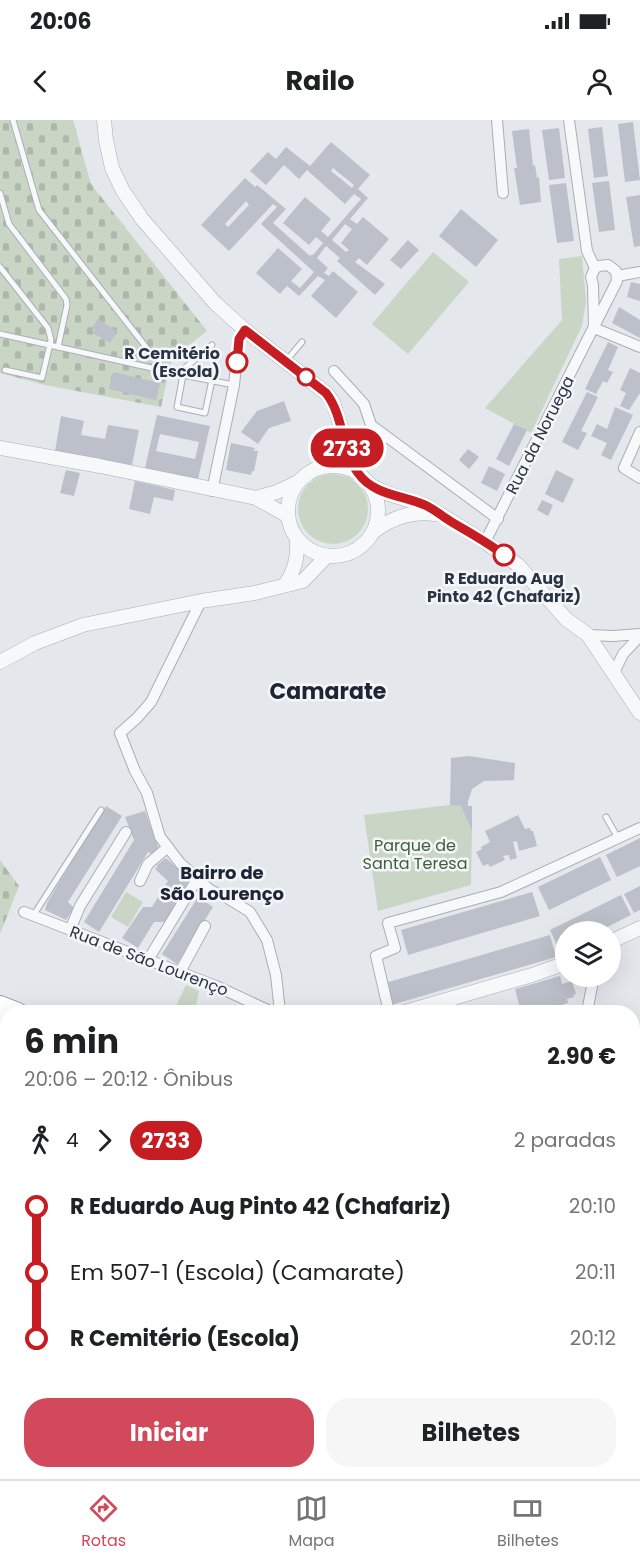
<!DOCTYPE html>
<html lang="pt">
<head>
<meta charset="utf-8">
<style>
	body { margin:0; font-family:Poppins,sans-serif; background:#f6f6f6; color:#202124; height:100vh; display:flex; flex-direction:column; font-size:22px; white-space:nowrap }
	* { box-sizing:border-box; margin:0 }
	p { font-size:20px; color:#757577 }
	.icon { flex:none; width:33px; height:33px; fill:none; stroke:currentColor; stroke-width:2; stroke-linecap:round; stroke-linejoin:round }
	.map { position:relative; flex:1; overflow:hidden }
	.sheet { position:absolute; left:0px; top:885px; width:640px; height:474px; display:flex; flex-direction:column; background:#fff; border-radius:24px 24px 0 0; box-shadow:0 6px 24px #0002 }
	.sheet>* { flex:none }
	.badge { padding:0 12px; border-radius:20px; font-size:21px; line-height:39px }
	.fabs { position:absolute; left:555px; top:801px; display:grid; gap:12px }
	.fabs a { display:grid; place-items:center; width:66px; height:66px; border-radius:50%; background:#fff; box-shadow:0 6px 24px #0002; font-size:30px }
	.map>.badge { position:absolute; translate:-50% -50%; box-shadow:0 0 0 3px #fff }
	.legs { display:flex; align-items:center; gap:9px; height:66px; padding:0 24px; font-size:20px }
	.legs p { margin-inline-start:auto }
	.head { display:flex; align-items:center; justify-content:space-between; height:102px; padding:0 24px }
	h1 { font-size:33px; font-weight:700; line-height:45px }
	.action { display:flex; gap:12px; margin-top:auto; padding:12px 24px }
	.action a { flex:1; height:69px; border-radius:24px; background:#d1495b; color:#fff; font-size:24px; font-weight:700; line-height:69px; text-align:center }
	.action a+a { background:#f6f6f6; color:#202124 }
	ul { padding:0 24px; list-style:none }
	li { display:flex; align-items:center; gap:21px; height:66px; font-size:22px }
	li i { display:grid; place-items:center; width:9px; height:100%; margin:0 8px; background:currentColor }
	li i::after { content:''; width:15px; height:15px; margin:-8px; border:4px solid; border-radius:50%; background:#fff }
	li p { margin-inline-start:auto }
	li:first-child i { background:linear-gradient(#0000 50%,currentColor 0) }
	li:last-child i { background:linear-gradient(currentColor 50%,#0000 0) }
	.status { display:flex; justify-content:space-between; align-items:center; height:42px; padding:0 30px; background:#fff; direction:ltr }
	.status svg { height:16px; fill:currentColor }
	header { display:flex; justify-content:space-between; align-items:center; height:78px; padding:0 24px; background:#fff; font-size:27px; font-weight:700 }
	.dock { display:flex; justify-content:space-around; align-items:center; height:84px; border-top:2px solid #e0e0e0; background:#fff; font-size:16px; color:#757577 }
	.dock a { display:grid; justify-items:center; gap:3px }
	.dock .on { color:#d1495b }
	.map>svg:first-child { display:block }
	.green { fill:#c9d6c5 }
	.cemetery { fill:url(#cemetery-stones) }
	.building { fill:#bbc0ca; fill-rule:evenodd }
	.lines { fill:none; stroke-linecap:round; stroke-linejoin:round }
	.service-casing { stroke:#a9aeb7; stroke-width:7 }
	.minor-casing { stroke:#a9aeb7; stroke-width:12 }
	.tertiary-casing { stroke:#a9aeb7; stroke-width:15 }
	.trunk-casing { stroke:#8b94a3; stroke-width:20 }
	.service { stroke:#f7f8fa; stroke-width:5 }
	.minor { stroke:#f7f8fa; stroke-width:10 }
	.tertiary { stroke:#f7f8fa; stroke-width:14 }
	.trunk { stroke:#fff; stroke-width:18 }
	.line-1-casing { stroke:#fff; stroke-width:14 }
	.line-1 { stroke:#c61d23; stroke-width:9 }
	.stop-1-dot { fill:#fff; stroke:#c61d23; stroke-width:3 }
	.labels { text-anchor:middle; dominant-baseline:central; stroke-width:5; stroke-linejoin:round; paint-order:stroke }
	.stop-label { font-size:16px; font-weight:bold; fill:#2b3445; stroke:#f4f6f9; text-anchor:end }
	.street-label { font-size:16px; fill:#2b3445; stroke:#f4f6f9 }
	.park-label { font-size:16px; fill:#3f6138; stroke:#f4f6f9 }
	.neighbourhood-label { font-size:18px; font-weight:bold; fill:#1d2536; stroke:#f4f6f9 }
	.district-label { font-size:22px; font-weight:bold; fill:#1d2536; stroke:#f4f6f9 }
</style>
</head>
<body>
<div class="status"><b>20:06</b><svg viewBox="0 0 49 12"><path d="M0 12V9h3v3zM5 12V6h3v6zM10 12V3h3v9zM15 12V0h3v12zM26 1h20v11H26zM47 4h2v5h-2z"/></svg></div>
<header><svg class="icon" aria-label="back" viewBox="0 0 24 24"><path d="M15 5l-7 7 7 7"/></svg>Railo<svg class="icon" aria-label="person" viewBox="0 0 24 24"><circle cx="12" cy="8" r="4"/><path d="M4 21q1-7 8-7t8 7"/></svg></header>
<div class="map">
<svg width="640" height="1359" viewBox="0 0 640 1359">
	<defs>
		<pattern id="cemetery-stones" width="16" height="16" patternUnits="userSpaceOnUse" patternTransform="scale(1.5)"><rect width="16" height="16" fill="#c9d6c5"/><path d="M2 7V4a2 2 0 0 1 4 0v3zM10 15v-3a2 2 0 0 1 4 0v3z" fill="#adb8ab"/></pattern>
	</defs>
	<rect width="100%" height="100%" fill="#e4e7ec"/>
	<!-- green -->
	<g class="green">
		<polygon points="433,132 469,162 408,234 372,204"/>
		<polygon points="582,136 586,181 582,206 531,313 485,288 562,200 559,139"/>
		<circle cx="333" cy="389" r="35"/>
		<polygon points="450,685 461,686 472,711 471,765 378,791 364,695"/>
		<polygon points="126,772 143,782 128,807 111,797"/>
		<polygon points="186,865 199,871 195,892 176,886"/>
	</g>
	<!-- cemetery -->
	<g class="cemetery">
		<polygon points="0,0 73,0 91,64 207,211 172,238 161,287 45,265 0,253"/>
		<polygon points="0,740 19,766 0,814"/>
	</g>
	<!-- building -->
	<g class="building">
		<polygon points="633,2 640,60 625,62 618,4"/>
		<polygon points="602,7 608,56 594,58 588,9"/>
		<polygon points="559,8 565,58 549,60 542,10"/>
		<polygon points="529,9 533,46 535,45 537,58 539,57 541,82 520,85 514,48 517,48 512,11"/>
		<path d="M331,22L370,55L358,69L368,78L350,99L357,104L363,97L389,119L367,145L359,138L355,142L385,164L375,175L337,141L340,138L326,126L317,138L328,148L324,153L329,156L333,151L358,172L336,198L311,176L325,160L318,156L299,176L287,166L280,174L256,153L278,128L302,149L291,161L300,168L314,152L261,104L277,87L273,84L229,131L201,105L245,58L255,67L257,65L286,89L273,103L310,136L312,134L313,135L323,123L316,117L309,125L283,103L305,77L331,99L321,111L328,117L361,79L354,74L345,84L307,50L299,59L284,45L266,65L250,51L268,32L276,39L286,27L310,46ZM333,48L354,65L352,68L331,51ZM246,81L249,85L228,107L225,104ZM345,104L352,109L341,123L349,130L346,132L332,120Z"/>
		<polygon points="609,61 615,110 599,112 592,63"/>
		<polygon points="566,63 574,121 557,123 549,65"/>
		<polygon points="640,75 640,126 634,127 626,77"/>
		<polygon points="461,89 498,120 476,147 439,116"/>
		<polygon points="408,120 419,130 401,149 390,140"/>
		<polygon points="631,162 640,164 640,181 627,177"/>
		<polygon points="619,187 640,200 640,218 612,203"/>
		<polygon points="98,199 117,211 110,223 93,213 95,210 92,208"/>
		<polygon points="608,222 618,227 608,250 613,252 607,263 603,261 596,274 585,269"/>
		<polygon points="630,248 640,253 640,273 629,290 620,286 626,273 620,270"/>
		<polygon points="113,252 160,263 156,280 109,269"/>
		<polygon points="587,272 598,277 581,311 587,313 578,330 562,322"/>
		<polygon points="284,281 291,301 269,308 258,324 241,312 257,291"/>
		<polygon points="615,287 633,295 611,340 601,335 607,323 591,316 597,304 607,309"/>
		<path d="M157,295L210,306L198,359L145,348ZM160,314L199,322L195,339L156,331Z"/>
		<polygon points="61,296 84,301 81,315 105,319 108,305 139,310 132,345 55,331"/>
		<polygon points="514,304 527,310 509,346 496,339"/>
		<polygon points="231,323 255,328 254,331 258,331 254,351 252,351 251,355 226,350"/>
		<polygon points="468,329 479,337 469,349 459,340"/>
		<polygon points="489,346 505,354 497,371 481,363"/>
		<polygon points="66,350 80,353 74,376 60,373"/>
		<polygon points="556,350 574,359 563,383 545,374"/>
		<polygon points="135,361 175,370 173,381 154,377 150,394 129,389"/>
		<polygon points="542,380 553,385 548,396 537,390"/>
		<polygon points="469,636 515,643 514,660 484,661 472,669 468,682 468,686 472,686 472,711 461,686 450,685 451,638"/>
		<polygon points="106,686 122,696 68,782 74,788 66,800 45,790 47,783 57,766"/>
		<polygon points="145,691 159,729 158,732 151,734 148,732 99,812 84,802 134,720 125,697"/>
		<polygon points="518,695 525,709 530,708 531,711 533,711 537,726 519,731 517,721 513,722 517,738 510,740 509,735 503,736 505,740 490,747 488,744 483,746 476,732 482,729 481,727 490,722 485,711"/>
		<polygon points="640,718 640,746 617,757 606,735"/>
		<polygon points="600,737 611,760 549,790 538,767"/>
		<polygon points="166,738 185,756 184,757 188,763 165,802 154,802 138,828 122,818 143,787 152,787 168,761 155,749 158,746 157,745"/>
		<polygon points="640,766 640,790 634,793 624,774"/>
		<polygon points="532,772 540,796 408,835 401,810"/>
		<polygon points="621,775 631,795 597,812 566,812 566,826 559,829 550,810"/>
		<polygon points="198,777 213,787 177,844 162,834"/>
		<polygon points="550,815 556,837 391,885 385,863"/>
		<polygon points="560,856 562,864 572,861 576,874 573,875 574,877 567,879 568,883 548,889 549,892 521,892 515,869"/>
		<polygon points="84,1352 112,1352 115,1359 72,1359"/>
		<polygon points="261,1352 292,1352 292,1359 258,1359"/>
	</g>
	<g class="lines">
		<defs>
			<g id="service">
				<polyline points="13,0 39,90 164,250"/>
				<polyline points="0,73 9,104 66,179 67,185 58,227"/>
				<polyline points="0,147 48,208 51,220 42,258 5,250"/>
				<polyline points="0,214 183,255 186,247 212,225"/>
				<polyline points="286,241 302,222"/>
				<polyline points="212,260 205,293 177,287 183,255 234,265"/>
				<polyline points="606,697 618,718"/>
				<polyline points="33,796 101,690"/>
				<polyline points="620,1359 640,1349"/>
			</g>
			<g id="minor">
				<polyline points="497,0 503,73"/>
				<polyline points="569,0 587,131 595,148"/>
				<polyline points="617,156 640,152"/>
				<polyline points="594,208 640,227"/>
				<polyline points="334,251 364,284 371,305 498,399"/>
				<polyline points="640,312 624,348 640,358"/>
				<polyline points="212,371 234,265 239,219 245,210"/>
				<polyline points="485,422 617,161 616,151 608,145 599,146 595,148 591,157 593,165 594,208"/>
				<polyline points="201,481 151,582 137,598 120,613 135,651 147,673 160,717 180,743 210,770 224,776 250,792 267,820 276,855 280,892"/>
				<polyline points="588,515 613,516 640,514"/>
				<polyline points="614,553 623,534 640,516"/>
				<polyline points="140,761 148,744 168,727"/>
				<polyline points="24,792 216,866 272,892"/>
				<polyline points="70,810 80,786 126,712"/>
				<polyline points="148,840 197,759"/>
				<polyline points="180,852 205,806"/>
				<polyline points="448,880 453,892"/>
				<polyline points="389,892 376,836 395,828 388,803 501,772 640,708"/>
				<polyline points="587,892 594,856"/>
				<polyline points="633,945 640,947"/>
				<polyline points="633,1204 636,1260 633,1262"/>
				<polyline points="0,1270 8,1266"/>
				<polyline points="0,1311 4,1309"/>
				<polyline points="140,1352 145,1359"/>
				<polyline points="240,1359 243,1352"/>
			</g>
			<g id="tertiary">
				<polyline points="104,0 106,20 112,48 123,71 142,99 215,183 245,210 326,273 333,282 351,338 358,353"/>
				<polyline points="0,328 100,346 256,378 288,396"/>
				<polyline points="326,346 341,311"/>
				<circle cx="333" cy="391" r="45"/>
				<polyline points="370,365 386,373 427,386 485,422 518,445 566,499 588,515 640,593"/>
				<polyline points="256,378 277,372 298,362"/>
				<path d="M373,412C393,397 411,391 435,394"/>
				<path d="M285,465C295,450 298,437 297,419"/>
				<polyline points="0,542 35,523 83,505 201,481 255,473 303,461 326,437"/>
				<polyline points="610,822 640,808"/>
				<polyline points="405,892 532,855 566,843"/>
				<polyline points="0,1096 8,1092"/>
			</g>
			<g id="trunk">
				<polyline points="0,885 18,892"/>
				<polyline points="0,901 8,904"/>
				<polyline points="0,924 8,927"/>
				<polyline points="633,1083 640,1085"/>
				<polyline points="633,1110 640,1112"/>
			</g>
		</defs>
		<!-- service casing -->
		<use href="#service" class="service-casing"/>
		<!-- minor casing -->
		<use href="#minor" class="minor-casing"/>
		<!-- tertiary casing -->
		<use href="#tertiary" class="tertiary-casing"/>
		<!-- trunk casing -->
		<use href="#trunk" class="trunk-casing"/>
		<!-- service -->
		<use href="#service" class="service"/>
		<!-- minor -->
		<use href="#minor" class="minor"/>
		<!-- tertiary -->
		<use href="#tertiary" class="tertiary"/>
		<!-- trunk -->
		<use href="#trunk" class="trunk"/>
	</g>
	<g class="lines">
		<defs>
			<path id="line-1" d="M237,242L239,219L245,210L326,273C344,296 341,329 358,353C374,376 404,375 427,386C435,390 442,396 450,401C468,412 487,422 504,435"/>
		</defs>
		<!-- line-1 casing -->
		<use href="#line-1" class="line-1-casing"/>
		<!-- line-1 -->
		<use href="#line-1" class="line-1"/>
	</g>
	<!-- markers -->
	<g class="stop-1-dot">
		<circle cx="237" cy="242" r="10"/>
		<circle cx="306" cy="257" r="8"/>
		<circle cx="504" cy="435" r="10"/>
	</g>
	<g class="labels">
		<!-- stop labels -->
		<g class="stop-label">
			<text x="220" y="233">R Cemitério<tspan x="220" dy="18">(Escola)</tspan></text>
			<text x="504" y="458" text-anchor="middle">R Eduardo Aug<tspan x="504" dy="18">Pinto 42 (Chafariz)</tspan></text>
		</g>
		<!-- street labels -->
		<g class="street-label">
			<text transform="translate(540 315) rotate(-63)">Rua da Noruega</text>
			<text transform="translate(149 841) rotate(21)">Rua de São Lourenço</text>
		</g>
		<!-- park labels -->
		<g class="park-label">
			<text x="415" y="725">Parque de<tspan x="415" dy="18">Santa Teresa</tspan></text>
		</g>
		<!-- neighbourhood labels -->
		<g class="neighbourhood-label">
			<text x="222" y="752">Bairro de<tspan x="222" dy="21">São Lourenço</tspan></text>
		</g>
		<!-- district labels -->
		<g class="district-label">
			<text x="328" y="571">Camarate</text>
		</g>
	</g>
</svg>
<div class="fabs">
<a><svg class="icon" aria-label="layers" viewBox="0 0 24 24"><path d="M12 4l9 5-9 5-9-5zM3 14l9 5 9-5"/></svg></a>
</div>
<b class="badge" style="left:347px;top:328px;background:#c61d23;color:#fff">2733</b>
<section class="sheet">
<div class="head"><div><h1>6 min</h1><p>20:06 – 20:12 · Ônibus</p></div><b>2.90 €</b></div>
<div class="legs"><svg class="icon" aria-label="walk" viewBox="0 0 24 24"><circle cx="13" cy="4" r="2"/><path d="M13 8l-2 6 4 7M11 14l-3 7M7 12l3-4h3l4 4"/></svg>4<svg class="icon" aria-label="forward" viewBox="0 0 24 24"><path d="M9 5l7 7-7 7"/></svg><b class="badge" style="background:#c61d23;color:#fff">2733</b><p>2 paradas</p></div>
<ul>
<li><i style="color:#c61d23"></i><b>R Eduardo Aug Pinto 42 (Chafariz)</b><p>20:10</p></li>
<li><i style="color:#c61d23"></i><span>Em 507-1 (Escola) (Camarate)</span><p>20:11</p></li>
<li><i style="color:#c61d23"></i><b>R Cemitério (Escola)</b><p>20:12</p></li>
</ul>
<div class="action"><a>Iniciar</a><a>Bilhetes</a></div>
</section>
</div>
<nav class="dock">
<a class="on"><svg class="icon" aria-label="directions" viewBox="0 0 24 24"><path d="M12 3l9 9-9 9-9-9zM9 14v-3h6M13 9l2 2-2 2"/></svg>Rotas</a>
<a><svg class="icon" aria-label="map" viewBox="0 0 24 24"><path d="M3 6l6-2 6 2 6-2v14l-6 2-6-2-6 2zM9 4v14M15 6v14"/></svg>Mapa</a>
<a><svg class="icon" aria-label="tickets" viewBox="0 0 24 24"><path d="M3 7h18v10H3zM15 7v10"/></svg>Bilhetes</a>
</nav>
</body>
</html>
